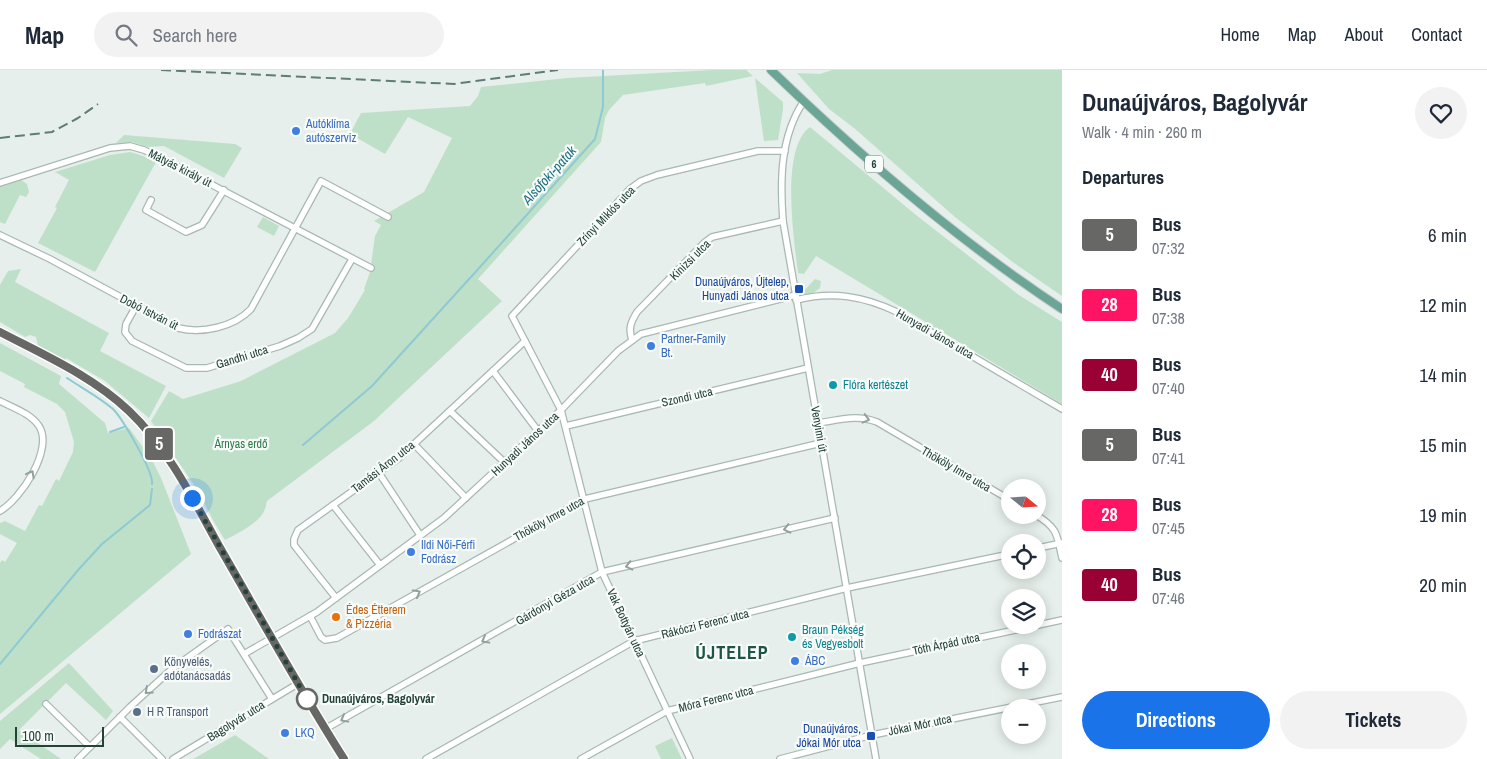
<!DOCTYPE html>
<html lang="en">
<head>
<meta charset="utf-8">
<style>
	body { margin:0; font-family:"Archivo Narrow",sans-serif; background:#f2f2f3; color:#1f2937; height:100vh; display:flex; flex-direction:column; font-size:19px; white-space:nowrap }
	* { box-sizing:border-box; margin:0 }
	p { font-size:16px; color:#747a83 }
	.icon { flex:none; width:28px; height:28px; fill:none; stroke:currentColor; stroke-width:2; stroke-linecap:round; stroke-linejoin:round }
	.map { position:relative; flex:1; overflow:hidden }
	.details { display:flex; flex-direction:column; background:#fff; width:425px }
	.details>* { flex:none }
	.badge { padding:0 10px; border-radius:4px; font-size:18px; line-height:32px }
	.needle { width:32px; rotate:108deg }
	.tools { position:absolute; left:1001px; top:409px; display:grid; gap:10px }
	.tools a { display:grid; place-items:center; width:45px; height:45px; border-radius:50%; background:#fff; box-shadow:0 2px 12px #0003; font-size:25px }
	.scale { position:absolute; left:15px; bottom:12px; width:89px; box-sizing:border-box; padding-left:5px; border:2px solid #24423a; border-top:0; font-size:14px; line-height:18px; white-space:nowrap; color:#24423a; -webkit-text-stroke:4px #f7fbf9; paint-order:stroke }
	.you { position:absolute; width:25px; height:25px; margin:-12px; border:4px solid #fff; border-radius:50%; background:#1a73e8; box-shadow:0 0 0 8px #1a73e833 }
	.map>.badge { position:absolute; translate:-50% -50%; box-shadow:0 0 0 2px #fff }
	h2 { padding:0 20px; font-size:19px; line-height:45px }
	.round { display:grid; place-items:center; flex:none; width:52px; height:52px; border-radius:26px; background:#f2f2f3 }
	.overview { display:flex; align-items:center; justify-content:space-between; height:85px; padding:0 20px }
	h1 { font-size:24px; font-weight:700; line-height:38px }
	.button { display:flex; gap:10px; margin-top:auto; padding:10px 20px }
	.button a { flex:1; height:58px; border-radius:30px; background:#1a73e8; color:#fff; font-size:20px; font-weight:700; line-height:58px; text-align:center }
	.button a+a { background:#f2f2f3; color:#1f2937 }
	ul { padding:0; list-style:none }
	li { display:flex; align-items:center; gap:15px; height:70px; padding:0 20px }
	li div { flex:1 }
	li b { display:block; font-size:19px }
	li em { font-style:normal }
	li .badge { min-width:55px; font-weight:700; text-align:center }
	header { display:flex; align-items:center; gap:30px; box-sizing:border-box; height:70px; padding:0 25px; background:#fff; border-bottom:1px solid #e0e1e3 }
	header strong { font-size:24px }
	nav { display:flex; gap:28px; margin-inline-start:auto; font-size:18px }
	.search { width:350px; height:45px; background:#f2f2f3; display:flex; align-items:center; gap:12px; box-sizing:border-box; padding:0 18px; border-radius:28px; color:#747a83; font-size:19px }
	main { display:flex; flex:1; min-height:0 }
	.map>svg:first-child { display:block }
	.green { fill:#bfe0c8 }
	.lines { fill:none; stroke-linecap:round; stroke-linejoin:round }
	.stream { stroke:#8ec9d4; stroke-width:2 }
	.minor-casing { stroke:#a8b8b2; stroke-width:8 }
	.major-casing { stroke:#c2cac8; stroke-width:10 }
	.minor { stroke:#fff; stroke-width:5.5 }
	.major { stroke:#6aa596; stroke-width:8 }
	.rail { stroke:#5f7d75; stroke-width:2; stroke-dasharray:10 5; stroke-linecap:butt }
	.oneway { stroke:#92a09c }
	.line-casing { stroke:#fff; stroke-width:11 }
	.line { stroke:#676765; stroke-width:8 }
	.walk { stroke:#24423a; stroke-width:5; stroke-dasharray:0 9 }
	.shop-dot { fill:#3f7fe0; stroke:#f7fbf9; stroke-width:2 }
	.transit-dot { fill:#1a4fb4; stroke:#f7fbf9; stroke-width:2 }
	.culture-dot { fill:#0f9aa8; stroke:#f7fbf9; stroke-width:2 }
	.food-dot { fill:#e8710a; stroke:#f7fbf9; stroke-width:2 }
	.service-dot { fill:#5c6f8a; stroke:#f7fbf9; stroke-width:2 }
	.stop-dot { fill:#fff; stroke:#676765; stroke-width:2.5 }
	.labels { text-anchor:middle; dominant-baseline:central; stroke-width:4.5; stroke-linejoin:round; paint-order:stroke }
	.shield { fill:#f7fbf9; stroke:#637a73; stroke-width:1 }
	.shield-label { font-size:11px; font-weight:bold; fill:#24423a }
	.shop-label { font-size:12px; fill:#366cbe; stroke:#f7fbf9; text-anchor:start }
	.street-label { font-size:12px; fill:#24423a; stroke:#f7fbf9 }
	.transit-label { font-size:12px; fill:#164399; stroke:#f7fbf9; text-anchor:end }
	.culture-label { font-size:12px; fill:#0d838f; stroke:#f7fbf9; text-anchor:start }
	.park-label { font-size:12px; fill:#2d7a4b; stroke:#f7fbf9 }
	.food-label { font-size:12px; fill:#c56008; stroke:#f7fbf9; text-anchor:start }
	.service-label { font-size:12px; fill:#4e5e75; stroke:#f7fbf9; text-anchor:start }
	.stop-label { font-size:12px; font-weight:bold; fill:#24423a; stroke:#f7fbf9; text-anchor:start }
	.water-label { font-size:14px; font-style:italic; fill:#1c6f80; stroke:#f7fbf9 }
	.district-label { font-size:18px; font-weight:bold; letter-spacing:1px; fill:#1f5548; stroke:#f7fbf9 }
</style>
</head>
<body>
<header>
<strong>Map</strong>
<div class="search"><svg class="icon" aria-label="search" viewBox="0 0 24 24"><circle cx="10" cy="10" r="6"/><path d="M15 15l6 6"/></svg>Search here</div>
<nav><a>Home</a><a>Map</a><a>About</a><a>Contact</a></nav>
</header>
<main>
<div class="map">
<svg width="1062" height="689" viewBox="0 0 1062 689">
	<rect width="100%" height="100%" fill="#e6efeb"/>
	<!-- green -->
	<g class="green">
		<path d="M712,0H746L753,6L706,16L705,13L623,25L609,40L605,48L601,72L478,209L502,231L374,351L267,431C266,434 266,437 265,439C261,452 237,464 225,470L214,452L198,421L151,351L169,321L183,329L241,311L335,263L348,248L365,220L364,219L370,202L375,166L381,155L374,151L424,122L452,68L408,47L385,84L350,64L361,43L470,36L478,26L481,17L567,8Z"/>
		<polygon points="832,0 1062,0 1062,226 1014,193 955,147 854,58 829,39 797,3 820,4"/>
		<polygon points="755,8 783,32 783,39 778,70 764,71"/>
		<path d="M810,57L916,145L1019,225L1062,252V334L816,186L804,204L798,203C794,170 780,78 810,57Z"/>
		<polygon points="124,65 235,74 242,78 224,108 164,76 148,77 132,72 116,73"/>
		<polygon points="130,82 143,86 156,92 95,202 38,173 57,138 55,137 69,110 55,102 110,85"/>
		<polygon points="21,110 27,114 29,122 26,127 20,125 5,154 0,152 0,117"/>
		<polygon points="263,147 279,156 274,166 257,157"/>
		<polygon points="21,199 15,212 109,263 100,281 166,316 149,348 105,311 66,288 65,292 38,276 36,267 30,265 25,267 0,252 0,215 8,201"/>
		<polygon points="815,209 821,211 820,218 812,224 802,224 802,223"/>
		<polygon points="0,273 61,306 59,314 105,353 108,363 129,358 152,390 161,408 191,484 0,644 0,493 2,490 5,492 17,473 0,464 0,453 5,451 25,461 39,435 42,436 56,409 59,411 73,382 74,372 65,342 57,334 24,317 25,314 0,301"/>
		<polygon points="69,593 113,641 106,650 66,613 19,660 61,689 41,689 10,669 0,679 0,651"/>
		<polygon points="235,665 269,689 193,689"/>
		<polygon points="672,668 682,689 661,689 655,676"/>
	</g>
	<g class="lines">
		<!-- stream -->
		<g class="stream">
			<polyline points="471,207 595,69 603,37 603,0"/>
			<path d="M67,308C82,318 99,327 113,339C122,348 154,402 152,414"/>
			<polyline points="110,362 124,357"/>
			<polyline points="303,375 372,316 470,208"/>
			<polyline points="0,594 79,499 102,474 150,435 152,419"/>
		</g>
		<defs>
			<g id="minor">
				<path d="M804,31C780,66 780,111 783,151L876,689"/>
				<polyline points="0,113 110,78 130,76 144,80 159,87 371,198"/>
				<polyline points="151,130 146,140 186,162 202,155 224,120"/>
				<path d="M0,165L50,189L178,258C202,264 234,257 251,239L321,111L388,147"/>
				<path d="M796,230C833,221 863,226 897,242L1062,339"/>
				<polyline points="136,236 126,254 125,262 132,271 186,298 207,298 280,276 298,268 312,259 352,189"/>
				<path d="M0,262C44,285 92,306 129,341C169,379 194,432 221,479C261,550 300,621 344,689"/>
				<path d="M632,270C628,258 631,252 637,242L704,173L712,167L783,151"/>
				<polyline points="493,301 538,361"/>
				<path d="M0,331C13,338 30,343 39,356C54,379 21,429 0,441"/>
				<polyline points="450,341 504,392"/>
				<path d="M818,353C840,350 856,344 877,352L1010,430"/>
				<polyline points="566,356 808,298"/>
				<polyline points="414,374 466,428"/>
				<polyline points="379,403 420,465"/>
				<polyline points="333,435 380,495"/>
				<path d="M1036,445C1058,458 1057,465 1062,488"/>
				<polyline points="1038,478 1062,473"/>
				<polyline points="336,528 294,475 294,469 298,460 399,388 525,271"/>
				<polyline points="310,546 321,567 325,570 337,568 585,429 821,373"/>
				<polyline points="244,584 317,542 444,448 561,340 618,281 641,264 796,225"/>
				<polyline points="46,634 90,677"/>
				<polyline points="120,647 162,689"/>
				<polyline points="325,659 602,502 835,448"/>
				<polyline points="78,689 130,637 173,598 228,559 272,629"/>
				<polyline points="173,689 299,613"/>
				<polyline points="426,689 634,571 847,518 1010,484"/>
				<polyline points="581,689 667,641 860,593 1062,550"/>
				<polyline points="690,689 602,502 561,340 512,246 630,119 641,111 657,105 758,81 785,81"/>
				<polyline points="780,689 872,665 1062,627"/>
			</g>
			<path id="major" d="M771,0C862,88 957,170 1062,239"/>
		</defs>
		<!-- minor casing -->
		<use href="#minor" class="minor-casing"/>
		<!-- major casing -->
		<use href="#major" class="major-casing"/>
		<!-- minor -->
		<use href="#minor" class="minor"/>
		<!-- major -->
		<use href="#major" class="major"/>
		<!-- rail -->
		<g class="rail">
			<polyline points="161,0 454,14 558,0"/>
			<polyline points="0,68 52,62 78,48 98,34"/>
		</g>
	</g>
	<!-- one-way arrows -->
	<defs><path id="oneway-chevron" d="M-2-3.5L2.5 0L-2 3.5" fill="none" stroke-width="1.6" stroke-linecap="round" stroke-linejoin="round" transform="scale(1.25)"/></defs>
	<g class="oneway">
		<use href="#oneway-chevron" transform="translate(866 349) rotate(15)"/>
		<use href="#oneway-chevron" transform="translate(31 404) rotate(-62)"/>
		<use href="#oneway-chevron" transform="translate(787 459) rotate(167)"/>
		<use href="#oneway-chevron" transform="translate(629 496) rotate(167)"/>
		<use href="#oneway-chevron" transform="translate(417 523) rotate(-29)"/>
		<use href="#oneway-chevron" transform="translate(485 570) rotate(151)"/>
		<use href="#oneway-chevron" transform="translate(148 621) rotate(138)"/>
		<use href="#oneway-chevron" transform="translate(344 649) rotate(151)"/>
	</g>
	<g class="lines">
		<defs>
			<path id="line" d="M0,262C44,285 92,306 129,341C168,378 193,429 219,476C260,547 300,620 344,689"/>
		</defs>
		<!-- line casing -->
		<use href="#line" class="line-casing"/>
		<!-- line -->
		<use href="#line" class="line"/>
		<!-- walk -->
		<polyline class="walk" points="192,428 307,629"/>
	</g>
	<!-- markers -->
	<g class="shop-dot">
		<circle cx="296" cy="61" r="5"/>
		<circle cx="651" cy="276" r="5"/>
		<circle cx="411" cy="482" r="5"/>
		<circle cx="188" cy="564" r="5"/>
		<circle cx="795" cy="591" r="5"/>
		<circle cx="285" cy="663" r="5"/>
	</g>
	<g class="transit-dot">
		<rect x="794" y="214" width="10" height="10" rx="2.5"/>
		<rect x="866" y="661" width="10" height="10" rx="2.5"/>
	</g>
	<g class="culture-dot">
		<circle cx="833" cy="315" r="5"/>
		<circle cx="792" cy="567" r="5"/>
	</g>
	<circle class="food-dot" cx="336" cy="547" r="5"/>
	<g class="service-dot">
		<circle cx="154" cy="599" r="5"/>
		<circle cx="137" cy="642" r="5"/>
	</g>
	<circle class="stop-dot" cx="307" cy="629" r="10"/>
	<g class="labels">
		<!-- shield labels -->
		<rect class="shield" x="865" y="85.5" width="18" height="17" rx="4"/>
		<g class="shield-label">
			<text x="874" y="94">6</text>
		</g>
		<!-- shop labels -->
		<g class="shop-label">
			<text x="306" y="54">Autóklíma<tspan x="306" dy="14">autószerviz</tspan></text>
			<text x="661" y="269">Partner-Family<tspan x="661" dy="14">Bt.</tspan></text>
			<text x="421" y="475">Ildi Női-Férfi<tspan x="421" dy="14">Fodrász</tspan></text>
			<text x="198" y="564">Fodrászat</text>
			<text x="805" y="591">ÁBC</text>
			<text x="295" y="663">LKQ</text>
		</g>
		<!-- street labels -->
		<g class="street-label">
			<text transform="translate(180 98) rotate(27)">Mátyás király út</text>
			<text transform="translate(606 146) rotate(-46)">Zrínyi Miklós utca</text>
			<text transform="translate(690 190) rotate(-45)">Kinizsi utca</text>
			<text transform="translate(149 242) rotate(27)">Dobó István út</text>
			<text transform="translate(935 264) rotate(30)">Hunyadi János utca</text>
			<text transform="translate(242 287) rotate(-17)">Gandhi utca</text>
			<text transform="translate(687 327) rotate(-13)">Szondi utca</text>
			<text transform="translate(819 359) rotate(80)">Venyimi út</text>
			<text transform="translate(525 374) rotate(-43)">Hunyadi János utca</text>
			<text transform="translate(383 397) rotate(-38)">Tamási Áron utca</text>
			<text transform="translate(956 399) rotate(30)">Thököly Imre utca</text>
			<text transform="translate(549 449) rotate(-29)">Thököly Imre utca</text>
			<text transform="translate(555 530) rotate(-30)">Gárdonyi Géza utca</text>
			<text transform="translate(626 553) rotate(65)">Vak Bottyán utca</text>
			<text transform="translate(705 554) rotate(-14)">Rákóczi Ferenc utca</text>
			<text transform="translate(946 574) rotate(-12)">Tóth Árpád utca</text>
			<text transform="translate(716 629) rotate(-14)">Móra Ferenc utca</text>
			<text transform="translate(236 651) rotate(-32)">Bagolyvár utca</text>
			<text transform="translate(920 655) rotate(-12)">Jókai Mór utca</text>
		</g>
		<!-- transit labels -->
		<g class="transit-label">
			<text x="789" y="212">Dunaújváros, Újtelep,<tspan x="789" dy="14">Hunyadi János utca</tspan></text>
			<text x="861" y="659">Dunaújváros,<tspan x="861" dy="14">Jókai Mór utca</tspan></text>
		</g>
		<!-- culture labels -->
		<g class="culture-label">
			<text x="843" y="315">Flóra kertészet</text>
			<text x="802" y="560">Braun Pékség<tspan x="802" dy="14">és Vegyesbolt</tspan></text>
		</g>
		<!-- park labels -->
		<g class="park-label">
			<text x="241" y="374">Árnyas erdő</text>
		</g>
		<!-- food labels -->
		<g class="food-label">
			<text x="346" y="540">Édes Étterem<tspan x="346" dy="14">&amp; Pizzéria</tspan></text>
		</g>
		<!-- service labels -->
		<g class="service-label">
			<text x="164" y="592">Könyvelés,<tspan x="164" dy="14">adótanácsadás</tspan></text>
			<text x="147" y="642">H R Transport</text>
		</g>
		<!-- stop labels -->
		<g class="stop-label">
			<text x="322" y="629">Dunaújváros, Bagolyvár</text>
		</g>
		<!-- water labels -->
		<g class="water-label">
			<text transform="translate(549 105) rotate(-48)">Alsófoki-patak</text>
		</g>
		<!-- district labels -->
		<g class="district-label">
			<text x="732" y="582">ÚJTELEP</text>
		</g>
	</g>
</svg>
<div class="tools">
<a><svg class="needle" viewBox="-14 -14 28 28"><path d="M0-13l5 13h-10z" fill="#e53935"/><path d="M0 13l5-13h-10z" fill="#747a83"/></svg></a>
<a><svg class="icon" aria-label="locate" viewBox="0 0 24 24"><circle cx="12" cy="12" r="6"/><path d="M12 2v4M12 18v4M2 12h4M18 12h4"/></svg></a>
<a><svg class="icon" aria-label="layers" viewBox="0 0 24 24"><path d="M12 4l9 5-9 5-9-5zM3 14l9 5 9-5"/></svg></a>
<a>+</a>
<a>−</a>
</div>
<div class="scale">100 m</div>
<div class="you" style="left:192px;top:428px"></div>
<b class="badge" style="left:159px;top:374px;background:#676765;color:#fff">5</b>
</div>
<section class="details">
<div class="overview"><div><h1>Dunaújváros, Bagolyvár</h1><p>Walk · 4 min · 260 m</p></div><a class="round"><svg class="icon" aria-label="heart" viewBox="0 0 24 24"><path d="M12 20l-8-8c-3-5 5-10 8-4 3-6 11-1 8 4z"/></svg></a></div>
<h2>Departures</h2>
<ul>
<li><span class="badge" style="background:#676765;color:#fff">5</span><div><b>Bus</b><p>07:32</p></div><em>6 min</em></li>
<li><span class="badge" style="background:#ff1464;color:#fff">28</span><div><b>Bus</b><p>07:38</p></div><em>12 min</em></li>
<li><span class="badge" style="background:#903;color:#fff">40</span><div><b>Bus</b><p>07:40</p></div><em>14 min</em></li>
<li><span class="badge" style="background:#676765;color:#fff">5</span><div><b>Bus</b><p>07:41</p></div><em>15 min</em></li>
<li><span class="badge" style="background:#ff1464;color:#fff">28</span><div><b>Bus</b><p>07:45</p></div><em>19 min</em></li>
<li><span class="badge" style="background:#903;color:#fff">40</span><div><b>Bus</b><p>07:46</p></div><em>20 min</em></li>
</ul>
<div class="button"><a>Directions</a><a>Tickets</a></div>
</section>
</main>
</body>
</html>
